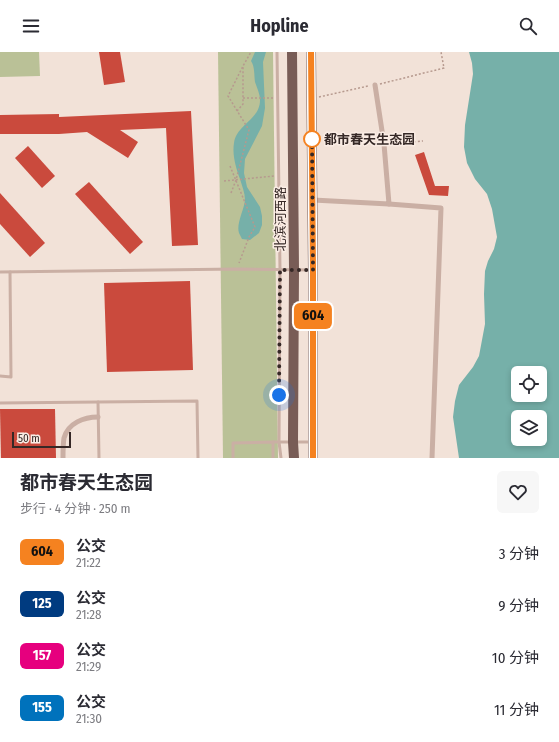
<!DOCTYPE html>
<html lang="zh">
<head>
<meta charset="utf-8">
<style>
	body { margin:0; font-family:"Fira Sans Condensed","Noto Sans SC",sans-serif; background:#f7f7f7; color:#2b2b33; height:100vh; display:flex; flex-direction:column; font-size:15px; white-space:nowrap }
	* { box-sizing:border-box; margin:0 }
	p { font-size:13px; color:#7c7c81 }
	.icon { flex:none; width:22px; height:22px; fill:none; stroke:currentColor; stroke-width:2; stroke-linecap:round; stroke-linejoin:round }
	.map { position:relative; height:406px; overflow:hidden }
	.sheet { display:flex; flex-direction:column; background:#fff; flex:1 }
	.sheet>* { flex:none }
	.badge { padding:0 8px; border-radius:6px; font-size:14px; line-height:26px }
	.controls { position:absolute; left:511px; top:314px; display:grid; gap:8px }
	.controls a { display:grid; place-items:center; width:36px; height:36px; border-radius:6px; background:#fff; box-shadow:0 2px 6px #0003; font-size:20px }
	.scale { position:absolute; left:12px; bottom:10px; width:59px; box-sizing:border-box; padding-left:4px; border:2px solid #352826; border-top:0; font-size:11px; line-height:14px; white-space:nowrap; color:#352826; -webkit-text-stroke:3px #faece4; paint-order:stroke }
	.you { position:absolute; width:20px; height:20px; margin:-10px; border:3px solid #fff; border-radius:50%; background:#1a73e8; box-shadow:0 0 0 6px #1a73e833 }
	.map>.badge { position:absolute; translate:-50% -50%; box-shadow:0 0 0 2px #fff }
	.round { display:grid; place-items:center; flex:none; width:42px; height:42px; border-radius:6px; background:#f7f7f7 }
	.overview { display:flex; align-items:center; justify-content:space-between; height:68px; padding:0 20px }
	h1 { font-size:19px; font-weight:700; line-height:30px }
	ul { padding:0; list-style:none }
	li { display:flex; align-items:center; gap:12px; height:52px; padding:0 20px }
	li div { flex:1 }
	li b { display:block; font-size:15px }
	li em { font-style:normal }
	li .badge { min-width:44px; font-weight:700; text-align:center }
	header { display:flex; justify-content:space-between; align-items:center; height:52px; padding:0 20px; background:#fff; font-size:18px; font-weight:700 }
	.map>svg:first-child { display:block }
	.green { fill:#bac197 }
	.water { fill:#76b0a9; fill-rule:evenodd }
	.building { fill:#ca4a3d }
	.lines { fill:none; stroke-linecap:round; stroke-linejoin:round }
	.path { stroke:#b6998e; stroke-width:1.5; stroke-dasharray:2 2; stroke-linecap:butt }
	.service { stroke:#caafa4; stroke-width:3 }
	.pedestrian { stroke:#caafa4; stroke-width:5 }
	.primary { stroke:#785c56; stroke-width:10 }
	.line-casing { stroke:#fff; stroke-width:9 }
	.line { stroke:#f58220; stroke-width:6 }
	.walk { stroke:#352826; stroke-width:4; stroke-dasharray:0 7.2 }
	.stop-dot { fill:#fff; stroke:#f58220; stroke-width:2 }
	.labels { text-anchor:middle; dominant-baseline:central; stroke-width:3; stroke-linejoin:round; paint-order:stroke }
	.stop-label { font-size:13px; font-weight:bold; fill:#352826; stroke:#faece4; text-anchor:start }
	.street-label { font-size:13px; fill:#352826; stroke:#faece4 }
</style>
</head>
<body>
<header><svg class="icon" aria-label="menu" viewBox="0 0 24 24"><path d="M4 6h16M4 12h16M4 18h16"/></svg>Hopline<svg class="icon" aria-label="search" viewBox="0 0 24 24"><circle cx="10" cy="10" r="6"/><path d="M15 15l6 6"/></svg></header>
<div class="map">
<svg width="559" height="406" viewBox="0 0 559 406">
	<rect width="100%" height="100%" fill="#f2e2d8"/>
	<!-- green -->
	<g class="green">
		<polygon points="0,0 39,0 40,24 0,25"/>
		<polygon points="218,0 273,0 278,406 223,406"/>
	</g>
	<!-- water -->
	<g class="water">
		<path d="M255,0H266L263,10L265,56L262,74L245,107L244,121L247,135L260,155L262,164V173L259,181L250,188L242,187C241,185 240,183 239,181C236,172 244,158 245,148C245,141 242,134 240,127C236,116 232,103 234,91C237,72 260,68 260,48C260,42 257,36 255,30C254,23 255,15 251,9Z"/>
		<path d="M469,0H559V406H459L453,365L455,349L459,333L473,315L479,304L485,272L484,242L485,219L488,209L494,197L497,185L492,157L487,142L475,127L467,111L464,95L465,73L473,22L472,11ZM518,321H540V343H518ZM518,365H540V387H518Z"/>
	</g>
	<!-- building -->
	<g class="building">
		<polygon points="99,0 120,0 125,30 104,33"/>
		<polygon points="191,59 198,193 172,194 166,76 120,78 138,90 128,106 87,80 59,82 0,82 0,63 59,62 59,65"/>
		<polygon points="28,94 55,124 42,136 15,106"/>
		<polygon points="424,100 435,134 449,134 448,144 429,143 415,103"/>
		<polygon points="89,130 143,190 130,202 75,142"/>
		<polygon points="0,141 45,191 30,205 0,172"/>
		<polygon points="190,229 193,318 107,320 104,231"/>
		<polygon points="0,357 55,357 56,406 1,406"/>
	</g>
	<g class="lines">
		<!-- path -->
		<g class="path">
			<polyline points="380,32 444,16 441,0"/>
			<polyline points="319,45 368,34"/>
			<polyline points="243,46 273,46"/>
			<polyline points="237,59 243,52 243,14 251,0"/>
			<polyline points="390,92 423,89"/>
			<polyline points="230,114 255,175 249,185 239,211"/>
			<polyline points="224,129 274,124"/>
			<polyline points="231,141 236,128 249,78 228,44 243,14"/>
		</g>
		<!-- service -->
		<g class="service">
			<polyline points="277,0 280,218 279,390 281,406"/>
			<polyline points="0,220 237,217 311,218"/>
			<polyline points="0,324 11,325 10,220"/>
			<polyline points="0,351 98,350"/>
			<polyline points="273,390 311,390"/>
			<polyline points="99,406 98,350 197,349 198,406"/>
			<polyline points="233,406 233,391 273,390 273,406"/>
		</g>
		<!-- pedestrian -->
		<g class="pedestrian">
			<polyline points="313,148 389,152 384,92 375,33"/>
			<polyline points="389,152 441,156 432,406"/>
			<path d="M63,406C63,400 63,392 64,386C68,371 84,365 98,365"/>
		</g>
		<!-- primary -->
		<g class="primary">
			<polyline points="292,0 294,217 293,390 294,406"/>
			<polyline points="311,0 313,218 313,406"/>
		</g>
	</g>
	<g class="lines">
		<defs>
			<polyline id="line" points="311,0 313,218 313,406"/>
		</defs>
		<!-- line casing -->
		<use href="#line" class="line-casing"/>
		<!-- line -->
		<use href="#line" class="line"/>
		<!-- walk -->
		<polyline class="walk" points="279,343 280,218 313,218 312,87"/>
	</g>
	<!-- markers -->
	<circle class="stop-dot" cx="312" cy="87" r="8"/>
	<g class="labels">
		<!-- stop labels -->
		<g class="stop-label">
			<text x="324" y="87">都市春天生态园</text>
		</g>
		<!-- street labels -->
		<g class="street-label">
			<text transform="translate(280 167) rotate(-90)">北滨河西路</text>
		</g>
	</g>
</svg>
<div class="controls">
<a><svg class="icon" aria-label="locate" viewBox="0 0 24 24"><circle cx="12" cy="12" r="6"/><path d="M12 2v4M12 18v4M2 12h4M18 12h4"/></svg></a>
<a><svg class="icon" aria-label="layers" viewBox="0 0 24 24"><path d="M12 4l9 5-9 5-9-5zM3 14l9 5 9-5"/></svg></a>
</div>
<div class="scale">50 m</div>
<div class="you" style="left:279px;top:343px"></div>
<b class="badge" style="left:313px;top:264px;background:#f58220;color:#111">604</b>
</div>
<section class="sheet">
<div class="overview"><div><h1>都市春天生态园</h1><p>步行 · 4 分钟 · 250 m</p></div><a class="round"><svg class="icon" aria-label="heart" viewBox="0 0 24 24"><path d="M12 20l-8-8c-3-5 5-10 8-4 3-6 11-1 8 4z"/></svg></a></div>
<ul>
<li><span class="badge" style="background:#f58220;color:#111">604</span><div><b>公交</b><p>21:22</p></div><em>3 分钟</em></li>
<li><span class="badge" style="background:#003b80;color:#fff">125</span><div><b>公交</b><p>21:28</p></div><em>9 分钟</em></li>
<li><span class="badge" style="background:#e6007e;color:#fff">157</span><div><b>公交</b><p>21:29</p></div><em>10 分钟</em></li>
<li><span class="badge" style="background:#0072bc;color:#fff">155</span><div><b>公交</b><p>21:30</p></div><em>11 分钟</em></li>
</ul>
</section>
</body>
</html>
